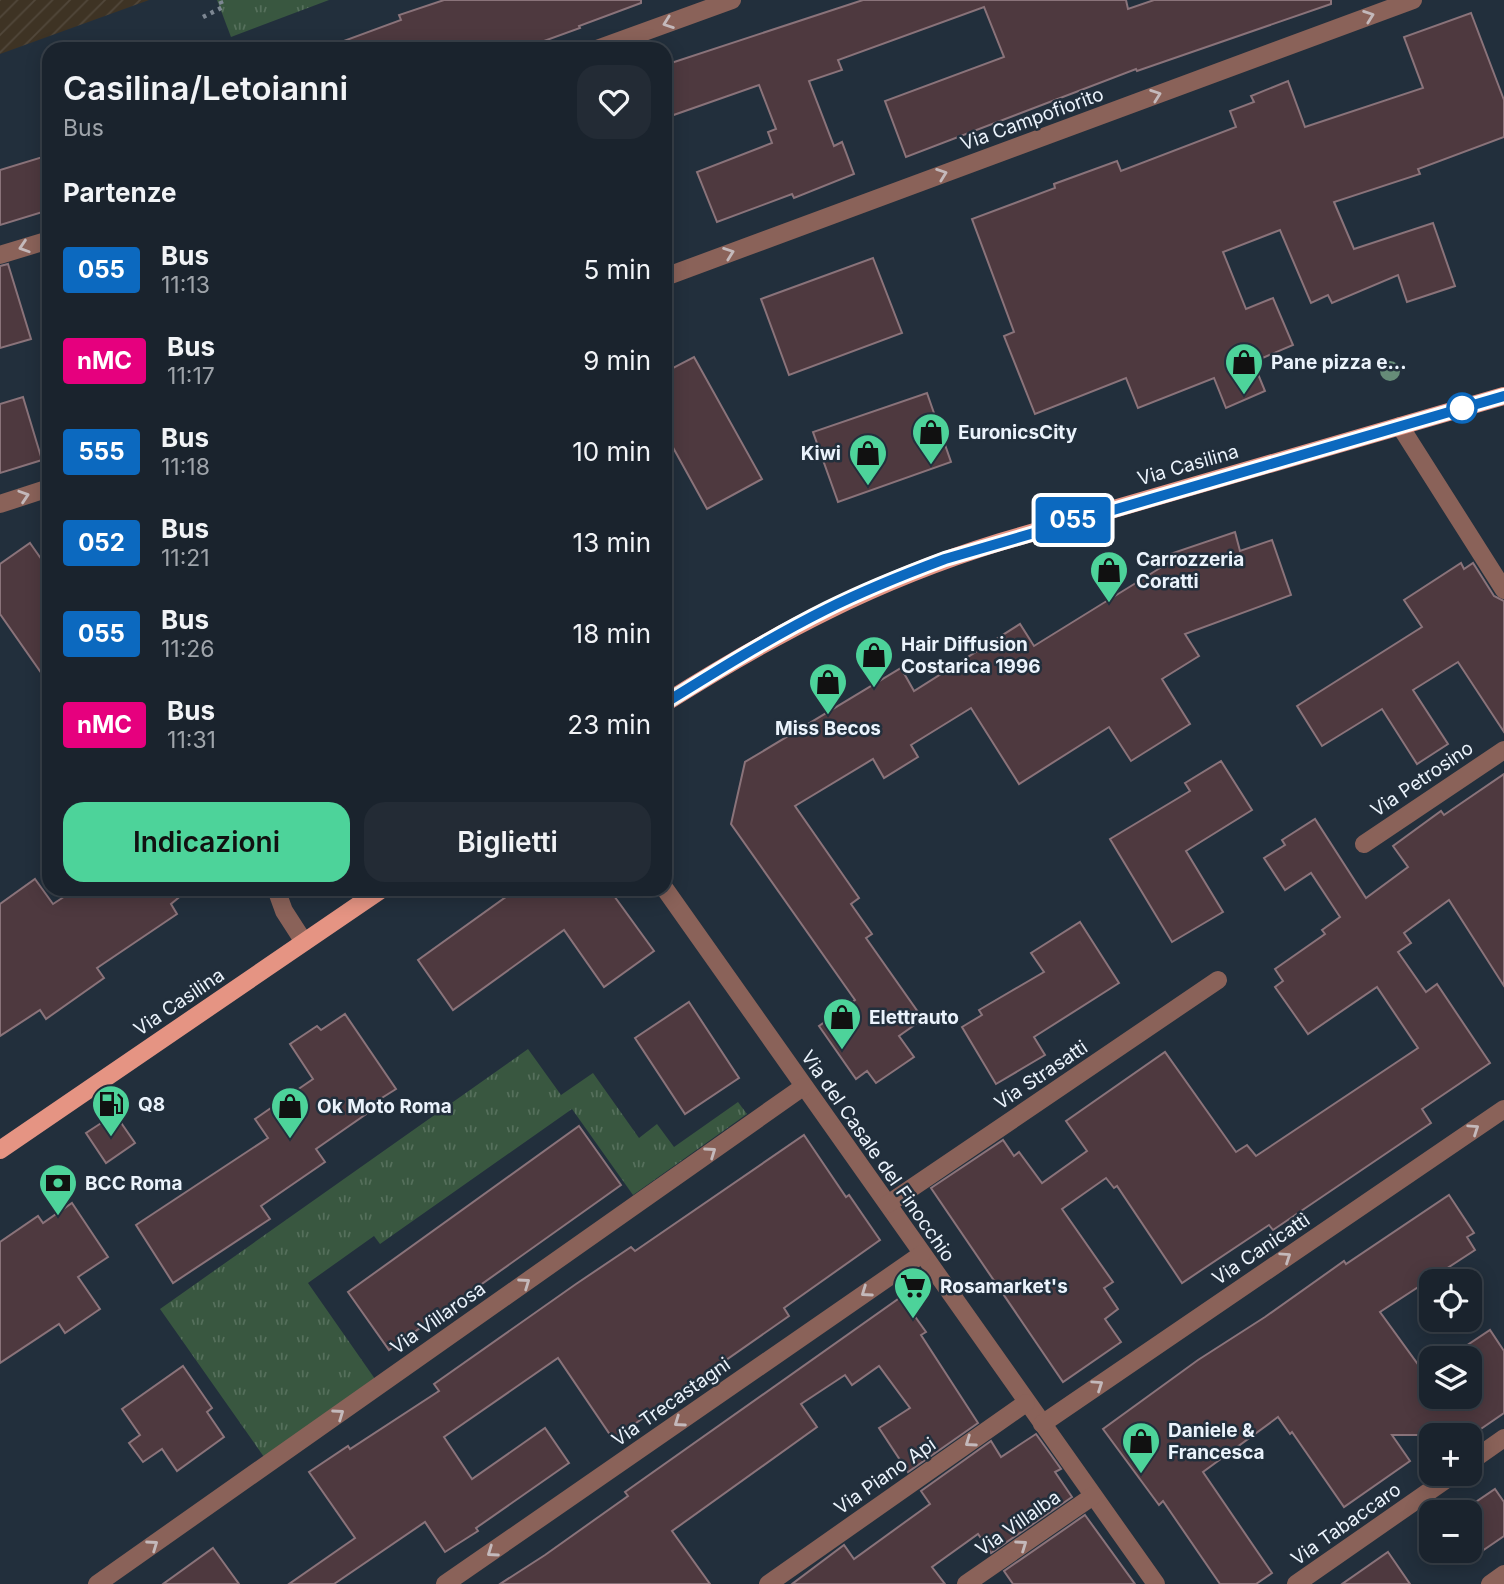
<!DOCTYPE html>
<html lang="it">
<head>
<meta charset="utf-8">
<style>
	body { margin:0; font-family:Inter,sans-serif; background:#232b35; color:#f1f3f6; height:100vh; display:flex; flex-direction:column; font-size:26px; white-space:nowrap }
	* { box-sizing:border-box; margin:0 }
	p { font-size:23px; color:#9fa4aa }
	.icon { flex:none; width:38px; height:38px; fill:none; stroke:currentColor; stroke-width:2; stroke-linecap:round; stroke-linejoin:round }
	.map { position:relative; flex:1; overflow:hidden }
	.side { position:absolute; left:42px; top:42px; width:630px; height:854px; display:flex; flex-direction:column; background:#1a232d; border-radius:21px; box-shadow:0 4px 18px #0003,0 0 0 2px #384049 }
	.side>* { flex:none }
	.badge { padding:0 14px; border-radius:5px; font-size:24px; line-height:46px }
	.tools { position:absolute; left:1419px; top:1269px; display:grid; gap:14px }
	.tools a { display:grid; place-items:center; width:63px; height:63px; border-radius:14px; background:#1a232d; box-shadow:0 4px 18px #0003,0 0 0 2px #384049; font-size:35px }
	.map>.badge { position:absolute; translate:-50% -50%; box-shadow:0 0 0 4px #fff }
	h2 { padding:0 21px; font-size:26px; line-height:63px }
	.round { display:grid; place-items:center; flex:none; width:74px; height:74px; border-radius:21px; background:#232b35 }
	.headline { display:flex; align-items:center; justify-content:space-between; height:119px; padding:0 21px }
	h1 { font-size:33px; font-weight:600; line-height:52px }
	.cta { display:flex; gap:14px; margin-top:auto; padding:14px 21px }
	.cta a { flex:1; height:80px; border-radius:21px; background:#4dd39a; color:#111; font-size:28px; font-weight:600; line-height:80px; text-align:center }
	.cta a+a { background:#232b35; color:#f1f3f6 }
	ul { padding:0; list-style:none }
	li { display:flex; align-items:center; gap:21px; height:91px; padding:0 21px }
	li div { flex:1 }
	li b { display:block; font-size:26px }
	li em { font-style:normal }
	li .badge { min-width:77px; font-weight:700; text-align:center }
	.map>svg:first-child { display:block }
	.industrial { fill:url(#industrial-furrows) }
	.grass { fill:url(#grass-tufts) }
	.building { fill:#4e393f; stroke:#8a737a; stroke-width:2 }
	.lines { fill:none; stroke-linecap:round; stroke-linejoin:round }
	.path { stroke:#7d8792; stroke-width:4.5; stroke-dasharray:3.5 5; stroke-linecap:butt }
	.minor { stroke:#8a6259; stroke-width:18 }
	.major { stroke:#e59483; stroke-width:18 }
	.tree { fill:#668c78 }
	.oneway { stroke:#c4b9bb }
	.line-casing { stroke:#fff; stroke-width:16 }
	.line { stroke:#0c69bf; stroke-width:10 }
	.stop-dot { fill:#fff; stroke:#0c69bf; stroke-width:3.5 }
	.labels { text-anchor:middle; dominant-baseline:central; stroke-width:5; stroke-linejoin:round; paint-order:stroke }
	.street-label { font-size:19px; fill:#ebf3fc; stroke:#222f3c }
	.poi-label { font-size:19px; font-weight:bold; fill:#ebf3fc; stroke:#222f3c; text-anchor:start }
</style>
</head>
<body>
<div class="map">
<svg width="1504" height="1584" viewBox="0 0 1504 1584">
	<defs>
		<pattern id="industrial-furrows" width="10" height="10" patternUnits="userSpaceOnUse" patternTransform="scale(1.75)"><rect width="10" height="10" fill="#3e3324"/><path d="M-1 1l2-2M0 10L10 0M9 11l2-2" fill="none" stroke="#51473a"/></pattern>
		<pattern id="grass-tufts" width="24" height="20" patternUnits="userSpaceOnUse" patternTransform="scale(1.75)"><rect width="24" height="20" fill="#395740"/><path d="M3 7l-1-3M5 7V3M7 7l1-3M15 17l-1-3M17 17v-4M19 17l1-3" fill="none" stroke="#56705c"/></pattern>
	</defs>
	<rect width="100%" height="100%" fill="#222f3c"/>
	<!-- industrial -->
	<polygon class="industrial" points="0,0 149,0 0,54"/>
	<!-- grass -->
	<g class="grass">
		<polygon points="217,0 329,0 231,37"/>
		<polygon points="528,1049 561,1095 593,1073 639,1138 657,1124 674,1147 738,1102 747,1114 633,1195 572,1109 380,1244 374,1236 308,1283 375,1379 264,1457 160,1309"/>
	</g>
	<!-- building -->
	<g class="building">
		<polygon points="444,0 641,0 641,3 579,26 580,28 522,49 331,49 330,46 401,20 399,15"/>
		<polygon points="863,0 1126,0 1128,9 1154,0 1331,0 1331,4 1137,71 1136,69 906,157 885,101 1004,57 984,7 838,60 842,70 809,81 834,146 842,142 854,174 794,198 792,194 717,222 697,172 772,143 768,132 776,129 759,85 665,118 665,65"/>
		<polygon points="1471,13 1504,100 1504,137 1418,169 1420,174 1334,202 1354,249 1433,223 1455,286 1407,302 1398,275 1332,303 1328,295 1311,303 1280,230 1223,252 1246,309 1273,298 1293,345 1253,362 1265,391 1226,408 1214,378 1138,408 1126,378 1035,414 1004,336 1014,332 972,219 1055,188 1054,184 1117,161 1121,171 1236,127 1230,111 1254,102 1251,96 1288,81 1305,127 1423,88 1404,37"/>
		<polygon points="49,155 49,210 0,225 0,170"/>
		<polygon points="873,258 902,333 789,375 761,299"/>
		<polygon points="8,264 31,339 0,348 0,266"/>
		<polygon points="694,357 762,479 707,509 665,433 665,372"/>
		<polygon points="927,393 951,462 838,502 813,432"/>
		<polygon points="23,397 42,460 0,473 0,404"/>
		<polygon points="1235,532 1240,551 1272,540 1291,595 1185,634 1199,656 1162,679 1190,724 1131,761 1109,727 1019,784 971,708 911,745 918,757 884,778 873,759 795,806 859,898 851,904 872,934 866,938 923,1019 899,1036 914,1057 876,1083 867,1071 856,1079 819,1026 855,1000 731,824 745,762 901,668 914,691 1020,624 1034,646 1173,560 1170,554"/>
		<polygon points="30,543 49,570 49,684 0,614 0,564"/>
		<polygon points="1461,563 1464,569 1473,563 1494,596 1504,601 1504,732 1458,662 1413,690 1448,744 1417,764 1382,709 1322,746 1297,706 1422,627 1404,600"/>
		<polygon points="1221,761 1252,810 1186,851 1223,912 1172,942 1110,839 1190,791 1185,783"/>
		<polygon points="1504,774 1504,986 1449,900 1404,933 1411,943 1398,952 1426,992 1437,984 1490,1063 1422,1109 1431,1123 1273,1230 1269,1225 1182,1283 1117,1186 1114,1188 1106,1178 1062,1209 1113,1282 1104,1288 1118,1309 1105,1319 1121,1342 1063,1382 931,1188 1003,1140 1014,1156 1019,1152 1042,1183 1087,1151 1066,1121 1165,1052 1236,1152 1247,1145 1256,1156 1418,1048 1377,987 1308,1034 1275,987 1283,981 1275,969 1325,934 1322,930 1340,917 1311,873 1285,890 1264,858 1285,845 1282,840 1315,819 1366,898 1408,867 1393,846 1441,811 1444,815"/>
		<polygon points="35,879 53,904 76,889 189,889 171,904 177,914 97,968 104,978 46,1019 40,1010 0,1036 0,904"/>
		<polygon points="517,889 609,889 654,951 604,987 564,930 453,1010 418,960"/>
		<polygon points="1080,922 1119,983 1034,1037 1045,1055 996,1084 962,1027 982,1015 979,1010 1044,972 1031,953"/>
		<polygon points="689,1002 739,1078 685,1114 635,1038"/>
		<polygon points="345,1014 396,1089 369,1106 372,1110 316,1149 325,1162 261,1206 270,1219 173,1283 136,1225 268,1138 255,1119 313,1079 290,1044 317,1026 321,1030"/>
		<polygon points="115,1114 135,1143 106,1163 86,1133"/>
		<polygon points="579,1126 621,1185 389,1350 348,1292"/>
		<polygon points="804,1135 846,1197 849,1195 880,1240 784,1308 789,1316 613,1439 558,1358 444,1437 472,1479 545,1428 569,1463 476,1528 478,1531 445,1552 425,1522 334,1584 289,1584 355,1538 309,1472 348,1446 350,1449 439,1391 434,1384 576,1284 631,1247 635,1251"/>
		<polygon points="1449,1195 1474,1233 1467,1237 1475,1250 1380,1312 1425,1374 1432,1369 1432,1396 1470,1396 1470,1358 1448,1358 1490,1330 1504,1351 1504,1413 1472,1435 1392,1435 1410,1461 1344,1507 1292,1432 1290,1434 1278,1417 1203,1472 1272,1573 1256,1584 1220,1584 1163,1501 1159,1505 1103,1429 1198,1360 1265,1317 1344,1261 1346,1264"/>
		<polygon points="72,1203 108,1257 78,1277 100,1309 65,1333 59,1324 0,1363 0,1242 38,1216 43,1223"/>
		<polygon points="901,1297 926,1332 921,1335 978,1423 908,1472 879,1428 910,1408 879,1366 852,1385 845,1375 801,1404 817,1427 672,1531 710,1584 500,1584 545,1555 628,1496 625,1492"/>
		<polygon points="183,1366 212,1408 207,1412 224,1437 177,1471 162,1449 143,1462 129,1443 140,1435 122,1409"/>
		<polygon points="1036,1434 1061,1469 1055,1472 1072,1497 991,1553 978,1534 932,1567 945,1584 792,1584 844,1545 854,1559 930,1504 921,1491 991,1441 1001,1457"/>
		<polygon points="1495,1489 1504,1502 1504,1536 1466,1562 1461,1550 1470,1550 1470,1512 1461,1512"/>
		<polygon points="1085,1515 1135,1584 1013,1584 1004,1571"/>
		<polygon points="213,1548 239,1584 163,1584"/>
		<polygon points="1388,1552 1410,1584 1342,1584"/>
	</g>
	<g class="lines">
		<!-- path -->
		<polyline class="path" points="203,17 223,7 220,0"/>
		<!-- minor -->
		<g class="minor">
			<polyline points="597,49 732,0"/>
			<polyline points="0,255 49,240"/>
			<polyline points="665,277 1413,0"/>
			<polyline points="1400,426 1504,590"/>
			<polyline points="0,504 49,488"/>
			<polyline points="1364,844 1504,750"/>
			<polyline points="276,889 284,911 304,942"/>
			<polyline points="665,889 1156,1584"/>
			<polyline points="888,1204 1218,980"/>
			<polyline points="1042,1424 1504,1109"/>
			<polyline points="1470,1462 1504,1438"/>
			<polyline points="97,1584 803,1087"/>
			<polyline points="445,1584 922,1254"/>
			<polyline points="768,1584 1026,1403"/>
			<polyline points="966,1584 1093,1496"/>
			<polyline points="1296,1584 1454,1474"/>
			<polyline points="1490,1584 1504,1574"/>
		</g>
		<!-- major -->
		<g class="major">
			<path d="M665,703C774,634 876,580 1000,542L1504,396"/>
			<polyline points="0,1150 382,889"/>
		</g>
	</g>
	<!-- trees -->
	<circle class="tree" cx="1390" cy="371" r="10"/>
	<!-- one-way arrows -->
	<defs><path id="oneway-chevron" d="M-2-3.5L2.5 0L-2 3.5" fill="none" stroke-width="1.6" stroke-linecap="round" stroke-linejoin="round" transform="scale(1.75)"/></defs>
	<g class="oneway">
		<use href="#oneway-chevron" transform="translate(1369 16) rotate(-20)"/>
		<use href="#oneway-chevron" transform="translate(668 23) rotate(160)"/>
		<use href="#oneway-chevron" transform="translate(1156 95) rotate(-20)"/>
		<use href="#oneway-chevron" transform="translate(942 174) rotate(-20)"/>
		<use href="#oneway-chevron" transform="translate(24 247) rotate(162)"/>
		<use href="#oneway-chevron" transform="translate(729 253) rotate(-20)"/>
		<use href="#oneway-chevron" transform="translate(24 496) rotate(-18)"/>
		<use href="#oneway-chevron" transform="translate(1474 1129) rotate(-34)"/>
		<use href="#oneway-chevron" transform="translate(711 1152) rotate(-35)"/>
		<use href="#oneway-chevron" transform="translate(1286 1257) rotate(-34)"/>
		<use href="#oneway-chevron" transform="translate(525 1283) rotate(-35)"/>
		<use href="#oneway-chevron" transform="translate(866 1292) rotate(145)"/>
		<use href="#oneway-chevron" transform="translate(1098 1385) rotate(-34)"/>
		<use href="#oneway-chevron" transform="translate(339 1414) rotate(-35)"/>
		<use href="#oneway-chevron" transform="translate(679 1422) rotate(145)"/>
		<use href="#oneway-chevron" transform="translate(970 1442) rotate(145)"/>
		<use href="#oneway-chevron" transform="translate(153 1545) rotate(-35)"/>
		<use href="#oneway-chevron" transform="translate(1022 1545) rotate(-35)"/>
		<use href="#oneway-chevron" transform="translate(492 1552) rotate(145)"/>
	</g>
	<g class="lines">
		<defs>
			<path id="line" d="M665,703C718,670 771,637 827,609C865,590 905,574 945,559L1504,396"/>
		</defs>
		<!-- line casing -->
		<use href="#line" class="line-casing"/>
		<!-- line -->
		<use href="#line" class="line"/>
	</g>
	<!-- icons -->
	<defs>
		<symbol id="shop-pin" viewBox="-11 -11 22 30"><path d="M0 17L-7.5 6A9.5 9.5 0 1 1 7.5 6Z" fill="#4dd39a" stroke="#222f3c"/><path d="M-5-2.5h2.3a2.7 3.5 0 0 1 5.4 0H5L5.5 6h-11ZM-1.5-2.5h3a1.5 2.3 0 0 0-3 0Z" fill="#111"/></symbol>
		<symbol id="fuel-pin" viewBox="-11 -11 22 30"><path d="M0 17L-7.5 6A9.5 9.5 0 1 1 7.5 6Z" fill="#4dd39a" stroke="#222f3c"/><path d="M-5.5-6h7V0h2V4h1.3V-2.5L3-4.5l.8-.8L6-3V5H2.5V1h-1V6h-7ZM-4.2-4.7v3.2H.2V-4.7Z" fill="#111"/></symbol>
		<symbol id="bank-pin" viewBox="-11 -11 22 30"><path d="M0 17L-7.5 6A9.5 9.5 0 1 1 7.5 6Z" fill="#4dd39a" stroke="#222f3c"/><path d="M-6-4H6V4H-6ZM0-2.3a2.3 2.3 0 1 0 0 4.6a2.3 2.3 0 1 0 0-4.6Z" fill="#111"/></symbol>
		<symbol id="supermarket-pin" viewBox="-11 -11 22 30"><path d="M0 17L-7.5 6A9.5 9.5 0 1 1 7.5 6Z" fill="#4dd39a" stroke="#222f3c"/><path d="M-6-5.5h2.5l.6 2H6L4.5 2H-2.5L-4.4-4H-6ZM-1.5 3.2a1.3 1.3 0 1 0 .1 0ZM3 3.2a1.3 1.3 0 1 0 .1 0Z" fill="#111"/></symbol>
	</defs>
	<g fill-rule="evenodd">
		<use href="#shop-pin" x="1222" y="340" width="44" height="60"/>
		<use href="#shop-pin" x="909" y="410" width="44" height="60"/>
		<use href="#shop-pin" x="846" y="431" width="44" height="60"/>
		<use href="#shop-pin" x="1087" y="548" width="44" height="60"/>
		<use href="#shop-pin" x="852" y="633" width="44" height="60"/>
		<use href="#shop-pin" x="806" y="660" width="44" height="60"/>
		<use href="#shop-pin" x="820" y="995" width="44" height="60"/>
		<use href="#fuel-pin" x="89" y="1082" width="44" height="60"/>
		<use href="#shop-pin" x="268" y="1084" width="44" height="60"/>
		<use href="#bank-pin" x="36" y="1161" width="44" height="60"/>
		<use href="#supermarket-pin" x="891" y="1264" width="44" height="60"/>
		<use href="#shop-pin" x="1119" y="1419" width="44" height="60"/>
	</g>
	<!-- markers -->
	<circle class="stop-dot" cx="1462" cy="408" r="14"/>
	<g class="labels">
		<!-- street labels -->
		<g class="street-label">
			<text transform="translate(1032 119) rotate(-20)">Via Campofiorito</text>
			<text transform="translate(1188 465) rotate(-16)">Via Casilina</text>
			<text transform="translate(1422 779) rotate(-34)">Via Petrosino</text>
			<text transform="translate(179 1002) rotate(-34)">Via Casilina</text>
			<text transform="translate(1041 1075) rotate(-34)">Via Strasatti</text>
			<text transform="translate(878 1156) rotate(55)">Via del Casale del Finocchio</text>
			<text transform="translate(1261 1249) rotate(-34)">Via Canicattì</text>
			<text transform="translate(438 1318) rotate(-35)">Via Villarosa</text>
			<text transform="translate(671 1402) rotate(-35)">Via Trecastagni</text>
			<text transform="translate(885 1476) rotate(-35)">Via Piano Api</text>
			<text transform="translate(1018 1523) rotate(-35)">Via Villalba</text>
			<text transform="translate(1346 1524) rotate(-35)">Via Tabaccaro</text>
		</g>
		<!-- poi labels -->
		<g class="poi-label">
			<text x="1271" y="362">Pane pizza e...</text>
			<text x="958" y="432">EuronicsCity</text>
			<text x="841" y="453" text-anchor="end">Kiwi</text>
			<text x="1136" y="559">Carrozzeria<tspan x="1136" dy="22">Coratti</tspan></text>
			<text x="901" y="644">Hair Diffusion<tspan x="901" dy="22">Costarica 1996</tspan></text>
			<text x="828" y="728" text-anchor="middle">Miss Becos</text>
			<text x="869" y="1017">Elettrauto</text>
			<text x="138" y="1104">Q8</text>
			<text x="317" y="1106">Ok Moto Roma</text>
			<text x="85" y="1183">BCC Roma</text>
			<text x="940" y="1286">Rosamarket's</text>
			<text x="1168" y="1430">Daniele &amp;<tspan x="1168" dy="22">Francesca</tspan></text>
		</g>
	</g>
</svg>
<div class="tools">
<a><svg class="icon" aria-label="locate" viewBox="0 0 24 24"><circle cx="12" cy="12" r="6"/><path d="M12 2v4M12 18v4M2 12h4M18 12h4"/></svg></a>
<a><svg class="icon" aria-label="layers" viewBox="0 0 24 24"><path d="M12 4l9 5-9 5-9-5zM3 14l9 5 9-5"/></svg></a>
<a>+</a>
<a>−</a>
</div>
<b class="badge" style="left:1073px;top:520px;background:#0c69bf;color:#fff">055</b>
<section class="side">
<div class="headline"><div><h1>Casilina/Letoianni</h1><p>Bus</p></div><a class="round"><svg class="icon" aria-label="heart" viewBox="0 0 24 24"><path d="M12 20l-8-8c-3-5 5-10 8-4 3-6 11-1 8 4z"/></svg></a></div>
<h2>Partenze</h2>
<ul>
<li><span class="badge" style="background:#0c69bf;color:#fff">055</span><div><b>Bus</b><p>11:13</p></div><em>5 min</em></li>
<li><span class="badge" style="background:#e6007e;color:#fff">nMC</span><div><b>Bus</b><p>11:17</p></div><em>9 min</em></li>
<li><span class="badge" style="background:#0c69bf;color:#fff">555</span><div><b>Bus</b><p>11:18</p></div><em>10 min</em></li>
<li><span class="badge" style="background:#0c69bf;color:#fff">052</span><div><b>Bus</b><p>11:21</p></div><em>13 min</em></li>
<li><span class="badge" style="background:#0c69bf;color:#fff">055</span><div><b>Bus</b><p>11:26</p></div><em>18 min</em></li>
<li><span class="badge" style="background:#e6007e;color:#fff">nMC</span><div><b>Bus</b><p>11:31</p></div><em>23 min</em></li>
</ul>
<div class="cta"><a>Indicazioni</a><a>Biglietti</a></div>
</section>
</div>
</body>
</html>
